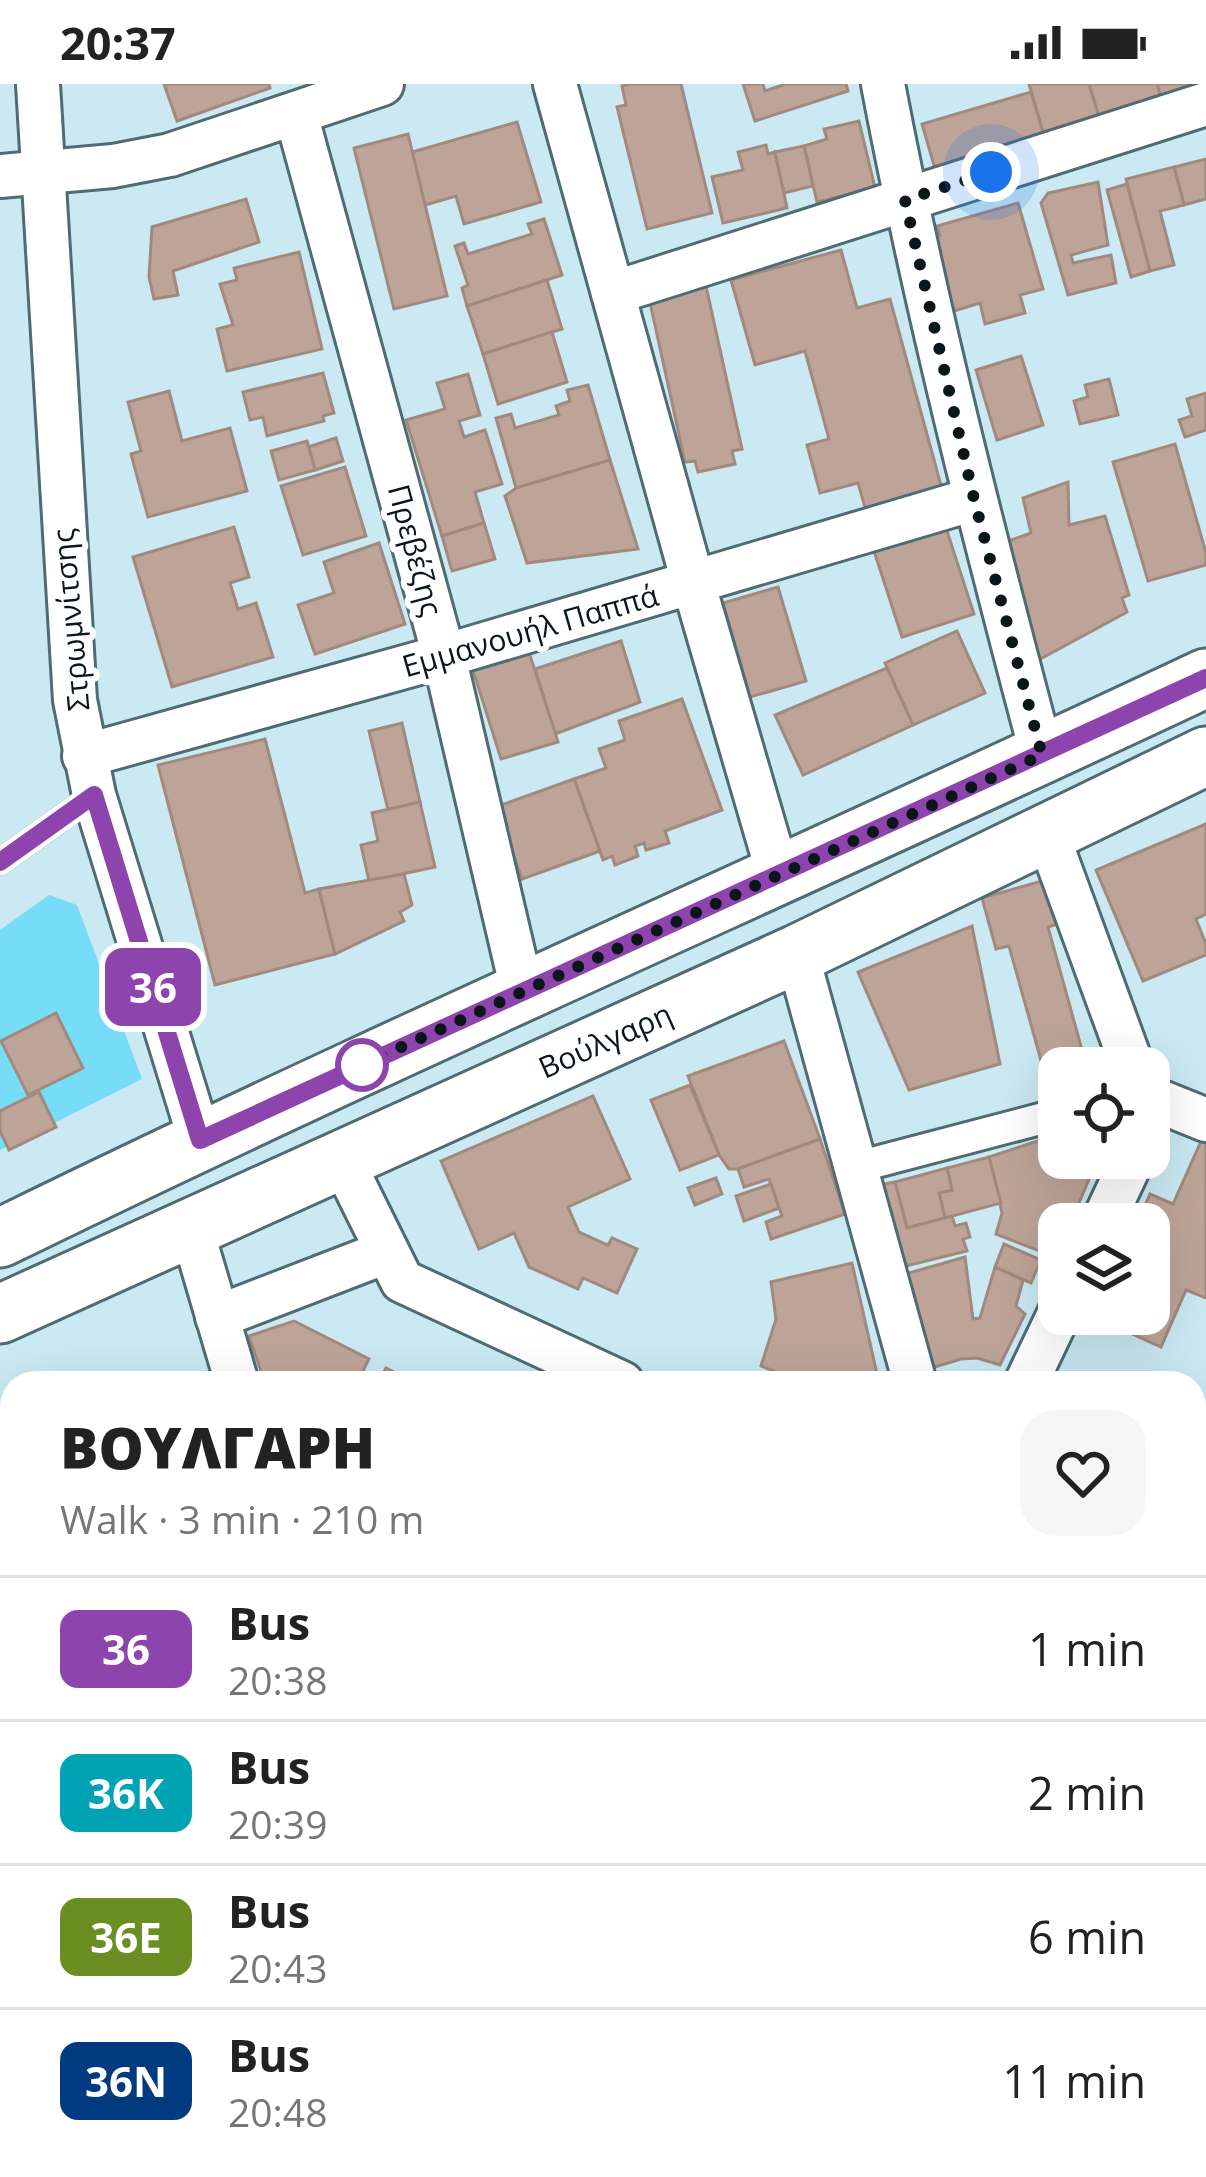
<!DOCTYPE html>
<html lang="en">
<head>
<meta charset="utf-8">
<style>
	body { margin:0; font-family:"Open Sans",sans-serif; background:#f6f6f6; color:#222; height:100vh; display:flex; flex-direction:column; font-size:45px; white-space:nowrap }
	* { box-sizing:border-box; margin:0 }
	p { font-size:39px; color:#767676 }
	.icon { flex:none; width:66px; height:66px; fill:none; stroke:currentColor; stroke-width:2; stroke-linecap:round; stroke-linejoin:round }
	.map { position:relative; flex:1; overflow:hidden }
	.sheet { position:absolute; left:0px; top:1287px; width:1206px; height:807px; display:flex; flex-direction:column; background:#fff; border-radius:36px 36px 0 0; box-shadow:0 12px 48px #0002 }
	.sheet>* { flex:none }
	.badge { padding:0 24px; border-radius:18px; font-size:42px; line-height:78px }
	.controls { position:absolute; left:1038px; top:963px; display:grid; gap:24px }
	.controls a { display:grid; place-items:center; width:132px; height:132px; border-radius:24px; background:#fff; box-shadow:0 12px 48px #0002; font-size:60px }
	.you { position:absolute; width:60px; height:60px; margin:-30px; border:9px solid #fff; border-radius:50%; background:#1a73e8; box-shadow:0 0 0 18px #1a73e833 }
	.map>.badge { position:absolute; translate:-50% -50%; box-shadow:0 0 0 6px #fff }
	.round { display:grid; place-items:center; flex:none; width:126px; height:126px; border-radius:36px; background:#f6f6f6 }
	.headline { display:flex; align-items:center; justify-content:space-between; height:204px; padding:0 60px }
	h1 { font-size:57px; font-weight:800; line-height:90px }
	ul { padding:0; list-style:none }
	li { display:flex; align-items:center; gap:36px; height:144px; padding:0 60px; border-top:3px solid #e0e0e0 }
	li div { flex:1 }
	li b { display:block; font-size:45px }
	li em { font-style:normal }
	li .badge { min-width:132px; font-weight:700; text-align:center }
	.status { display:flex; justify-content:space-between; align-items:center; height:84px; padding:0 60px; background:#fff; direction:ltr }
	.status svg { height:33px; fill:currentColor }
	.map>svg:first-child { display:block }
	.green { fill:#76dcf8 }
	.building { fill:#bea498; stroke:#a2897d; stroke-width:3 }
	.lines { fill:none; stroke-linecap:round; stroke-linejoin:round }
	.service-casing { stroke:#4f6b73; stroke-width:27 }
	.pedestrian-casing { stroke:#4f6b73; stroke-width:36 }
	.minor-casing { stroke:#4f6b73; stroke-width:48 }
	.secondary-casing { stroke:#4f6b73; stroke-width:63 }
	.service { stroke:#fff; stroke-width:21 }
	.pedestrian { stroke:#fff; stroke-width:30 }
	.minor { stroke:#fff; stroke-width:42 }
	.secondary { stroke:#fff; stroke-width:57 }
	.line-casing { stroke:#fff; stroke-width:27 }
	.line { stroke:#8e44ad; stroke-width:18 }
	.walk { stroke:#0a1619; stroke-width:12; stroke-dasharray:0 21.6 }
	.stop-dot { fill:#fff; stroke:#8e44ad; stroke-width:6 }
	.labels { text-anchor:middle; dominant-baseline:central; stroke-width:12; stroke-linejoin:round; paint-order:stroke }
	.street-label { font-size:30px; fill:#0a1619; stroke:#fff }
</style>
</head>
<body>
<div class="status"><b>20:37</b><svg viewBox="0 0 49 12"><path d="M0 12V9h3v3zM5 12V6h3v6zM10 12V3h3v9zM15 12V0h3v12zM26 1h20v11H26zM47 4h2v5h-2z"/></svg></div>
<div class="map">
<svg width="1206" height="2093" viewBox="0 0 1206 2093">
	<rect width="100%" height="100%" fill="#cae9f3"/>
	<!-- green -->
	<polygon class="green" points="49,811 77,821 142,995 0,1066 0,846"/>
	<!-- building -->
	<g class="building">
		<polygon points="164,0 269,0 270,4 177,37"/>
		<polygon points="631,0 681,0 712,129 647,145 617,23 626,21 622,2"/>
		<polygon points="743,0 763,0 765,7 786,0 846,0 848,7 755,37"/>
		<polygon points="1029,0 1089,0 1103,45 1047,62"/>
		<polygon points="1089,0 1157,0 1161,11 1151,14 1155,26 1102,42"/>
		<polygon points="1157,0 1206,0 1165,25"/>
		<polygon points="1031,8 1047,62 938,95 922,40"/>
		<polygon points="859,37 875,104 817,118 804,62 827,55 824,45"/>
		<polygon points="517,38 541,118 464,140 456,112 425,121 412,68"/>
		<polygon points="408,50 447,212 394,225 354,64"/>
		<polygon points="766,61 768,70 775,68 787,124 723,139 712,93 743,86 738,68"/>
		<polygon points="804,62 813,102 784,109 775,68"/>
		<polygon points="1206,75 1206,115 1184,121 1174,83"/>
		<polygon points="1174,83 1184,121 1160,127 1174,181 1150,187 1126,95"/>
		<polygon points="1098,98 1108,161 1071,171 1073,179 1111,171 1116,199 1068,211 1041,119 1048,109"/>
		<polygon points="1127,100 1150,187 1131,193 1107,106"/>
		<polygon points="246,115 259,158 173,187 178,211 154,215 149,193 152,143"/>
		<polygon points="1018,119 1043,205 1020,211 1025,229 985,240 980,219 944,230 923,157 940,152 937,142"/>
		<polygon points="544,135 562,191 467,222 462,204 468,201 455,162 464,159 468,170 532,150 528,140"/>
		<polygon points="841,166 857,224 890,215 945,416 869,437 858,399 820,409 807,361 829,355 805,267 755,281 731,196"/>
		<polygon points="299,168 322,265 227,287 217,245 233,241 220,200 237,196 234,184"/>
		<polygon points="547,196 562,245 483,270 467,222"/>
		<polygon points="706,202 742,365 732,367 735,380 698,388 695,377 685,378 649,214"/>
		<polygon points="552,248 567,298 498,320 483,270"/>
		<polygon points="1021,272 1043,341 997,356 976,286"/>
		<polygon points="323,289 334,329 323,332 324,337 267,352 263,333 250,336 243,308"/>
		<polygon points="468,290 480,331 459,337 464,353 485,346 502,400 475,408 484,439 442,452 406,336 445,325 437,299"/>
		<polygon points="1109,295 1118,331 1080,340 1074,317 1088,313 1085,301"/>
		<polygon points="588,301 610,376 516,404 496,334 511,330 515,344 559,331 556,322 570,317 567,306"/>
		<polygon points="169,307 182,357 230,344 247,407 148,433 131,370 141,367 128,318"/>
		<polygon points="1206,309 1206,346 1185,353 1179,336 1192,332 1187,315"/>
		<polygon points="336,354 343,377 315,386 308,363"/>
		<polygon points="307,357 315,386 279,396 271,367"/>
		<polygon points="1175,360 1206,469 1206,481 1148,497 1113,378"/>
		<polygon points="610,376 638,465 527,479 505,412 516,404"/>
		<polygon points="345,383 366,452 303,471 281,402"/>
		<polygon points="1068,398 1069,441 1105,432 1129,511 1122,514 1127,528 1033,579 1008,457 1031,449 1023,414"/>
		<polygon points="484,439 495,475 452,487 442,452"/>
		<polygon points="234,443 249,493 230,499 238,525 256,519 273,573 172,603 133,473"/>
		<polygon points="946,444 974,530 902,553 874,467"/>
		<polygon points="379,459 405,540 315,570 298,521 334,509 324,478"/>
		<polygon points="778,503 806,597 750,613 723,519"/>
		<polygon points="957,547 985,609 913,641 885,579"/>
		<polygon points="621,557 640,618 555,650 535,585"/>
		<polygon points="527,562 558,658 501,675 471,580"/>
		<polygon points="887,584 913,641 803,691 775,631"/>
		<polygon points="682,615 722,726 665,747 669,759 646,766 644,759 635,762 638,772 615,781 612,772 603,776 574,695 606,684 599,665 625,656 619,637"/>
		<polygon points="402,639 420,718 388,726 369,647"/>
		<polygon points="265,655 305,809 319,805 335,870 215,901 158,681"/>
		<polygon points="574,695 600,767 522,795 496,723"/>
		<polygon points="420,718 435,783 369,797 361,761 378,757 372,729"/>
		<polygon points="1206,740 1206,830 1196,835 1206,860 1206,871 1143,897 1096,786"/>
		<polygon points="404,790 412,821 400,828 404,837 335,870 319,805"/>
		<polygon points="1049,795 1061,839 1048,843 1087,984 1059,984 1059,994 1047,998 1009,862 996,865 982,814"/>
		<polygon points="972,842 1000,980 909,1006 858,888"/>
		<polygon points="56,929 83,984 28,1011 1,957"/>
		<polygon points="784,957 820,1055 738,1085 729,1085 719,1071 688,992"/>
		<polygon points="690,1001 719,1071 680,1086 651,1016"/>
		<polygon points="39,1008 56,1043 9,1066 0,1047 0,1027"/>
		<polygon points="593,1012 630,1095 568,1123 579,1148 608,1161 612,1154 637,1165 617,1209 583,1194 578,1205 529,1183 514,1149 479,1165 441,1077"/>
		<polygon points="1059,1050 1059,1074 1098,1074 1070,1140 1059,1140 1055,1173 996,1150 1002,1129 989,1073"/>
		<polygon points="820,1055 845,1130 771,1155 766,1138 782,1132 769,1095 744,1103 738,1085"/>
		<polygon points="1202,1055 1206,1057 1206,1214 1186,1206 1161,1263 1088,1230 1149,1230 1149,1140 1137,1140 1150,1110 1173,1120"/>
		<polygon points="989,1073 1001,1119 945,1134 939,1109 952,1106 947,1084"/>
		<polygon points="947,1084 952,1106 939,1109 945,1134 907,1144 895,1098"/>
		<polygon points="716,1094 722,1110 695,1121 688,1104"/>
		<polygon points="895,1098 907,1144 952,1132 955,1142 966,1139 970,1153 963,1155 967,1167 894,1185 873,1102"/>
		<polygon points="771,1100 779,1124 744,1137 736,1112"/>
		<polygon points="1004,1160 1041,1176 1031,1199 995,1183"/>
		<polygon points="965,1173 973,1235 980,1234 995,1183 1023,1196 1016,1222 1025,1230 1000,1281 977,1274 961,1275 921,1287 895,1193"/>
		<polygon points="852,1179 879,1299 803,1299 761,1282 776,1235 771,1198"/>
		<polygon points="294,1237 369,1275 357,1299 265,1299 249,1252"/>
		<polygon points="386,1284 417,1299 378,1299"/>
		<polygon points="1194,1356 1206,1362 1206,1443 1194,1469"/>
		<polygon points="0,1446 12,1450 12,1678 8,1678 0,1676"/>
		<polygon points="1206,1446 1206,1490 1194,1485 1194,1473"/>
		<polygon points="1194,1672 1206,1677 1206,1769 1194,1764"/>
		<polygon points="1206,1787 1206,1927 1194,1930 1194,1790"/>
		<polygon points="12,1908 12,2036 0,2039 0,1911"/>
		<polygon points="1206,1929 1206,2052 1194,2055 1194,1932"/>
		<polygon points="139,2082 141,2093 97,2093"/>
		<polygon points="139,2082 254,2082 257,2093 141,2093"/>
		<polygon points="255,2082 410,2082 413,2093 257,2093"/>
		<polygon points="499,2082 555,2082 514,2093 502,2093"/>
		<polygon points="564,2082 607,2082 610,2093 522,2093"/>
		<polygon points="665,2082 751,2082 754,2093 668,2093"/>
		<polygon points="861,2082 976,2082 933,2093 906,2093 904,2086 864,2093"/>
		<polygon points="1034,2082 1108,2082 1111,2093 1037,2093"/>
		<polygon points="1206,2082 1206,2093 1165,2093 1164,2092"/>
	</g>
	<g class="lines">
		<defs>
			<polyline id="service" points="0,778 94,711"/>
			<polyline id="pedestrian" points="857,1083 1059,1030"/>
			<g id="minor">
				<polyline points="38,0 75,616 94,711 200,1056"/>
				<polyline points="555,0 693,498 779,793"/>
				<path d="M883,0C926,226 983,449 1042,671"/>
				<polyline points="296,30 444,572 522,906"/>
				<polyline points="0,92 113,82 170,71 382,0"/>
				<polyline points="613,209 1206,20"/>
				<polyline points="84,672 444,572 974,415"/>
				<polyline points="1047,749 1133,984"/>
				<polyline points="797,870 915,1299"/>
				<polyline points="1149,1013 1206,1036"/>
				<polyline points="341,1074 402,1197 622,1299"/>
				<polyline points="1102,1140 1133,1074"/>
				<polyline points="191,1143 237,1299"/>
				<polyline points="217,1233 386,1168"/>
				<polyline points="1026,1299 1059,1230"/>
				<polyline points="1194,1559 1206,1564"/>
				<polyline points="0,2070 12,2068"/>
				<polyline points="476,2082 480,2093"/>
				<polyline points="1139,2082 1142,2093"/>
			</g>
			<g id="secondary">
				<path d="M0,1154C398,959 805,783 1206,594"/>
				<polyline points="0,1230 797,870 1206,672"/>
			</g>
		</defs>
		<!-- service casing -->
		<use href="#service" class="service-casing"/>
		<!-- pedestrian casing -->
		<use href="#pedestrian" class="pedestrian-casing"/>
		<!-- minor casing -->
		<use href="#minor" class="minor-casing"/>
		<!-- secondary casing -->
		<use href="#secondary" class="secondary-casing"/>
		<!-- service -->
		<use href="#service" class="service"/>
		<!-- pedestrian -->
		<use href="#pedestrian" class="pedestrian"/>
		<!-- minor -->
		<use href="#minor" class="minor"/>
		<!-- secondary -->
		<use href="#secondary" class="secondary"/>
	</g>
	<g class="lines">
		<defs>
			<polyline id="line" points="0,778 94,711 200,1056 1206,594"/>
		</defs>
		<!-- line casing -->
		<use href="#line" class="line-casing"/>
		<!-- line -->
		<use href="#line" class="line"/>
		<!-- walk -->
		<polyline class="walk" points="362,981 1042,671 974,415 905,116 991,88"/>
	</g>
	<!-- markers -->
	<circle class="stop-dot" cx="362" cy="981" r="24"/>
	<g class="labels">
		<!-- street labels -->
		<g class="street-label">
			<text transform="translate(416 466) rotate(75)">Πρεβέζης</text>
			<text transform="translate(70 536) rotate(-95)">Στρωμνίτσης</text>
			<text transform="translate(530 546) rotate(-16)">Εμμανουήλ Παππά</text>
			<text transform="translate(605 956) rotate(-24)">Βούλγαρη</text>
		</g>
	</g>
</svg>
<div class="controls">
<a><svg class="icon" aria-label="locate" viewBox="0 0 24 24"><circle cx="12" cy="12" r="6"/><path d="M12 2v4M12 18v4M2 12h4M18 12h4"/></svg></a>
<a><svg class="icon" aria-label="layers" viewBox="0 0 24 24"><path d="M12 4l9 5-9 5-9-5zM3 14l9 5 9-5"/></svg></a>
</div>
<div class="you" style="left:991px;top:88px"></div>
<b class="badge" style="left:153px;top:903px;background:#8e44ad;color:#fff">36</b>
<section class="sheet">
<div class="headline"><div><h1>ΒΟΥΛΓΑΡΗ</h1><p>Walk · 3 min · 210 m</p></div><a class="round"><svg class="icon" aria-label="heart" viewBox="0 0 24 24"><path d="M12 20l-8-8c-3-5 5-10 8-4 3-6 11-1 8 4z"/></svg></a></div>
<ul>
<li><span class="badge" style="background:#8e44ad;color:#fff">36</span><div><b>Bus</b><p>20:38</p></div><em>1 min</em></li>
<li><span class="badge" style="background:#00a3b4;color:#fff">36Κ</span><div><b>Bus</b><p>20:39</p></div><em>2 min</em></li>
<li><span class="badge" style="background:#6b8e23;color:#fff">36Ε</span><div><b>Bus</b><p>20:43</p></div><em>6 min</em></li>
<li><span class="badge" style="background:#003b80;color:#fff">36Ν</span><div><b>Bus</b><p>20:48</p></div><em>11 min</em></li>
</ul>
</section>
</div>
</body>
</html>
